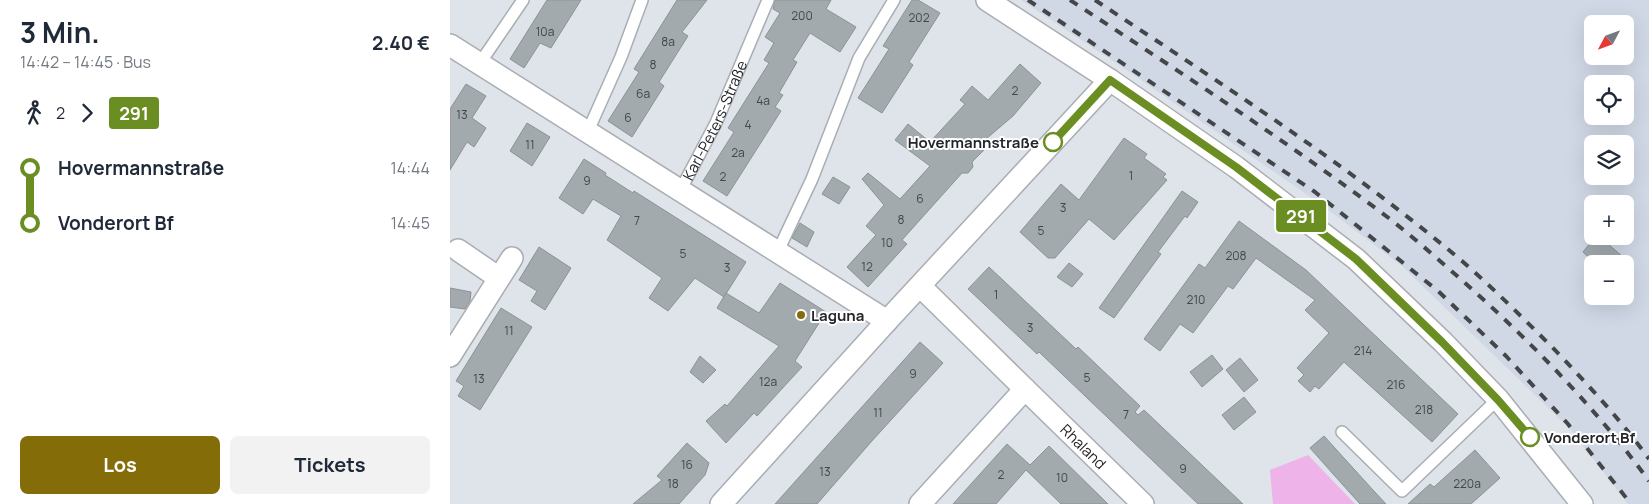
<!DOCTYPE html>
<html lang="de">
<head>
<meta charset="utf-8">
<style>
	body { margin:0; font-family:Manrope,sans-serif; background:#f2f2f3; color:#1f2937; height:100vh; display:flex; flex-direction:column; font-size:19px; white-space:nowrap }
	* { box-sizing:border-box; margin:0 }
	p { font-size:16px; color:#747a83 }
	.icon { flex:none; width:28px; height:28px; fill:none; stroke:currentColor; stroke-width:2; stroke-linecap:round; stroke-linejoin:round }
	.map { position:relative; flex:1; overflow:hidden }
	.panel { display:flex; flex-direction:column; background:#fff; width:450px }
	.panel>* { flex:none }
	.badge { padding:0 10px; border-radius:4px; font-size:18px; line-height:32px }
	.needle { width:32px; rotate:229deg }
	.fabs { position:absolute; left:1134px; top:15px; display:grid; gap:10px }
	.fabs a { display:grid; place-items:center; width:50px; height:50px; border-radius:8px; background:#fff; box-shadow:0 5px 20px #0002; font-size:25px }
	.map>.badge { position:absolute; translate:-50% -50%; box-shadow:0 0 0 2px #fff }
	.legs { display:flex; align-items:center; gap:8px; height:55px; padding:0 20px; font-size:16px }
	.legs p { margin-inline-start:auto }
	.head { display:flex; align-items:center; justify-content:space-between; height:85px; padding:0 20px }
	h1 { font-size:28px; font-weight:700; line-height:38px }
	.primary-button { display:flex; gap:10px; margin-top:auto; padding:10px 20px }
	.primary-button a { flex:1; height:58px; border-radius:8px; background:#846d09; color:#fff; font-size:20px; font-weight:700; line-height:58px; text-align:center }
	.primary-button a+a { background:#f2f2f3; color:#1f2937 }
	ul { padding:0 20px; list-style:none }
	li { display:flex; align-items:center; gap:18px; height:55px; font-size:19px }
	li i { display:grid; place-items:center; width:8px; height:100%; margin:0 6px; background:currentColor }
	li i::after { content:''; width:12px; height:12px; margin:-6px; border:4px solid; border-radius:50%; background:#fff }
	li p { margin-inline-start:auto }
	li:first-child i { background:linear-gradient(#0000 50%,currentColor 0) }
	li:last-child i { background:linear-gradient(currentColor 50%,#0000 0) }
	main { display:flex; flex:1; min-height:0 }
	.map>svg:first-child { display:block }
	.built { fill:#d0d8e6; fill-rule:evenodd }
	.green { fill:#eeb4e9 }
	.building { fill:#a2aaae; stroke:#8b9397 }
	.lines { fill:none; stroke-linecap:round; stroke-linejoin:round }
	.lane-casing { stroke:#a9adb4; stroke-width:14 }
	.street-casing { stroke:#a9adb4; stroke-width:24 }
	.lane { stroke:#fff; stroke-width:11 }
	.street { stroke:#fff; stroke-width:21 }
	.rail { stroke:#45464a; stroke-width:4; stroke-dasharray:9 9; stroke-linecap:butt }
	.line-1-casing { stroke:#fff; stroke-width:11 }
	.line-1 { stroke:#6b8e23; stroke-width:8 }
	.stop-1-dot { fill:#fff; stroke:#6b8e23; stroke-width:2.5 }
	.poi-dot { fill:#846d09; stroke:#fff; stroke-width:2 }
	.labels { text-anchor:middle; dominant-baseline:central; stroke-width:4; stroke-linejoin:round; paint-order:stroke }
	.number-label { font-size:12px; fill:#44464a }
	.street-label { font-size:15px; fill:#242528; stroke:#fff }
	.stop-label { font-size:15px; font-weight:bold; fill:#242528; stroke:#fff; text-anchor:end }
	.poi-label { font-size:15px; font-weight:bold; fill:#242528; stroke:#fff; text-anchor:start }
</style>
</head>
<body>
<main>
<section class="panel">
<div class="head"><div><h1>3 Min.</h1><p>14:42 – 14:45 · Bus</p></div><b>2.40 €</b></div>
<div class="legs"><svg class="icon" aria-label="walk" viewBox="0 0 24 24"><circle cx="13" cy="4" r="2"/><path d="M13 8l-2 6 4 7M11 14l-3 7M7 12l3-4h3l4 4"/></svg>2<svg class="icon" aria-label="forward" viewBox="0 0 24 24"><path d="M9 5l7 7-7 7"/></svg><b class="badge" style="background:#6b8e23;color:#fff">291</b></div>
<ul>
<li><i style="color:#6b8e23"></i><b>Hovermannstraße</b><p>14:44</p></li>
<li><i style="color:#6b8e23"></i><b>Vonderort Bf</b><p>14:45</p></li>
</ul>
<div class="primary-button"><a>Los</a><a>Tickets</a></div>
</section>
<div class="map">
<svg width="1199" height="504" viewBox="0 0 1199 504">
	<rect width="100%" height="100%" fill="#dfe3ea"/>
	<!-- built -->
	<path class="built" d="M571,0H1199V504H1178L1120,429L952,266L872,205L678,71ZM1142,24H1175V56H1142ZM1142,84H1175V116H1142ZM1142,144H1175V176H1142ZM1142,204H1175V236H1142ZM1142,264H1175V296H1142Z"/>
	<!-- green -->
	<polygon class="green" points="858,455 905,504 823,504 820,470"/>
	<!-- building -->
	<g class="building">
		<polygon points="97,0 131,0 101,48 90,43 74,68 60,59"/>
		<polygon points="227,0 257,0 232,32 238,36 209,82 214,86 182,137 158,121 189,72 184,69"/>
		<polygon points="325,0 381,0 376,9 406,27 390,52 360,33 343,60 347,62 329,93 333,95 325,107 331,111 277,196 253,181 284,132 278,128 319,63 314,60 324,43 315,37 330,13 323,9"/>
		<polygon points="462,0 468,0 490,13 459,62 463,65 432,113 408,98 439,49 433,46"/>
		<polygon points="570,64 591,83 563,116 536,139 541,143 522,162 523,167 518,173 512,173 452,240 457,244 418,287 397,267 426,235 416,226 434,205 412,179 418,173 450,199 480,166 445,140 458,124 480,142 515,104 510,100 522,86 538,100"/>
		<polygon points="16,84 36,96 22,118 36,128 24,147 17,142 0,170 0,109"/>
		<polygon points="77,123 100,137 82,166 60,151"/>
		<polygon points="674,138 697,154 694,158 716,174 713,177 717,180 664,240 639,219 605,258 598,258 570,232 611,184 629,200"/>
		<polygon points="134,159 156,173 155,175 183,193 184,191 296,262 274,297 245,278 218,311 199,298 212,278 157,240 171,216 143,199 133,214 109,198"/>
		<polygon points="383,177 400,187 389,204 372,194"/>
		<polygon points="732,191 748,202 737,218 735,216 708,252 711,254 664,318 649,308"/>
		<polygon points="789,221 856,270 1008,414 982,442 894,362 869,389 865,386 860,392 848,381 854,375 847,368 879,333 855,310 865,300 806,258 783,289 778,286 743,333 730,324 710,351 694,339 749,264 755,268"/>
		<polygon points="350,223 364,232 357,247 342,238"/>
		<polygon points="1146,236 1149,236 1181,264 1146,264 1133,252"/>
		<polygon points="89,247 121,268 95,310 81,301 87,291 69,280"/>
		<polygon points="619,263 633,274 622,287 607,277"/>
		<polygon points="539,267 626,349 628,347 690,406 685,412 688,415 694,410 793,504 748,504 589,352 587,354 518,289"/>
		<polygon points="330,283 376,312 345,361 352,367 307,416 304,413 276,443 256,421 275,404 277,406 329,346 267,308 276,293 309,313"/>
		<polygon points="0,288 21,292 20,301 15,309 0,307"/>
		<polygon points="51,308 82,327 30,410 8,396 14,386 6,381"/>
		<polygon points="470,342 493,363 421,442 367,504 325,504"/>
		<polygon points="762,355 773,369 752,387 740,372"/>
		<polygon points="250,356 266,370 253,383 240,372"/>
		<polygon points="790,358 808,380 794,392 776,370"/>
		<polygon points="794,397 806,412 784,430 772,415"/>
		<polygon points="874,436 923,490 936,504 910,504 884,475 860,448"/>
		<polygon points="237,443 259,463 255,475 229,504 183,504 212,480 207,476"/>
		<polygon points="557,444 580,465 599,446 658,504 611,504 576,470 546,504 503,504"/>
		<polygon points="1025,450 1050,478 1021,504 958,504 980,484 984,487"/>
	</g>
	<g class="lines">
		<defs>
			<g id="lane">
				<polyline points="30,63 73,0"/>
				<polyline points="138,131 171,57 192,0"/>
				<path id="s1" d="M230,191L266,123L318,0"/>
				<polyline points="328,251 362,179 409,58 444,0"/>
				<polyline points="892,432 952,491 1048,399"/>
			</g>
			<g id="street">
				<polyline points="537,0 660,80 786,167 906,259 993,342 1048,399 1132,504"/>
				<polyline points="0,45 437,321"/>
				<polyline points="8,250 49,278"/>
				<polyline points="470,286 575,389 470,504"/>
				<polyline points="0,356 62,258"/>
				<path id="s2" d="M575,389L693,504"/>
				<polyline points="271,504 437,321 660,80"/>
			</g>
		</defs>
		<!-- lane casing -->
		<use href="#lane" class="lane-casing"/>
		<!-- street casing -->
		<use href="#street" class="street-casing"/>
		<!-- lane -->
		<use href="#lane" class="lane"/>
		<!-- street -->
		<use href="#street" class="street"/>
		<!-- rail -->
		<g class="rail">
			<polyline points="578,0 865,192 988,291 1056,356 1118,424 1181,504"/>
			<path d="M620,0C728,71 837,141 940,219C969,242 997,267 1024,291C1088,349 1148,411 1199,481"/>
			<path d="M645,0C770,83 897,164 1012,261C1044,289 1075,320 1105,350C1138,385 1171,420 1199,459"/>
		</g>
	</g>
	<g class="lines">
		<defs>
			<polyline id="line-1" points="603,142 660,80 786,167 906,259 992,342 1048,400 1080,437"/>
		</defs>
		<!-- line-1 casing -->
		<use href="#line-1" class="line-1-casing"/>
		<!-- line-1 -->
		<use href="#line-1" class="line-1"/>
	</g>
	<!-- markers -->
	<g class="stop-1-dot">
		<circle cx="603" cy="142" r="9"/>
		<circle cx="1080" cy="437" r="9"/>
	</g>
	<circle class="poi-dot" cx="351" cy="315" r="5"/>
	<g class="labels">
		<!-- number labels -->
		<g class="number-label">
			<text x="352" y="15">200</text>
			<text x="469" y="17">202</text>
			<text x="95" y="31">10a</text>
			<text x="218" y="41">8a</text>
			<text x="203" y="64">8</text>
			<text x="565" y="90">2</text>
			<text x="193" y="93">6a</text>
			<text x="313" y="100">4a</text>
			<text x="12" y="114">13</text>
			<text x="178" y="117">6</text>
			<text x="298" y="124">4</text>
			<text x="80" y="144">11</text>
			<text x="288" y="152">2a</text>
			<text x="681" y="175">1</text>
			<text x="273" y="176">2</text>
			<text x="137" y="180">9</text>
			<text x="470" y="198">6</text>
			<text x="613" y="207">3</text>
			<text x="451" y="219">8</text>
			<text x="187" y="220">7</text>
			<text x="591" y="230">5</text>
			<text x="437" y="242">10</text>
			<text x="233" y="253">5</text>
			<text x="786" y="255">208</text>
			<text x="417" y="266">12</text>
			<text x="277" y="267">3</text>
			<text x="546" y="294">1</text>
			<text x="746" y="299">210</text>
			<text x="580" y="327">3</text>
			<text x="59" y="330">11</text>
			<text x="913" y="350">214</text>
			<text x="463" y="373">9</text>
			<text x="637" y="377">5</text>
			<text x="29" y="378">13</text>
			<text x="318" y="381">12a</text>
			<text x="946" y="384">216</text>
			<text x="974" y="409">218</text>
			<text x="428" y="412">11</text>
			<text x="676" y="414">7</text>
			<text x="237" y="464">16</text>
			<text x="733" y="468">9</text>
			<text x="375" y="471">13</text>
			<text x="551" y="474">2</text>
			<text x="612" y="477">10</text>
			<text x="223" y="483">18</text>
			<text x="1017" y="483">220a</text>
		</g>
		<!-- street labels -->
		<g class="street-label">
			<text stroke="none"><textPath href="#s1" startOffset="79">Karl-Peters-Straße</textPath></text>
			<text stroke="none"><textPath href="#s2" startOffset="82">Rhaland</textPath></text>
		</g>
		<!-- stop labels -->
		<g class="stop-label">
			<text x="589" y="142">Hovermannstraße</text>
			<text x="1094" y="437" text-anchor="start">Vonderort Bf</text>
		</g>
		<!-- poi labels -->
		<g class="poi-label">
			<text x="361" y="315">Laguna</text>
		</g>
	</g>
</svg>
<div class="fabs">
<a><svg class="needle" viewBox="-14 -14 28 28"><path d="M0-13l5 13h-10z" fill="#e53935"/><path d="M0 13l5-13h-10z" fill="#747a83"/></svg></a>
<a><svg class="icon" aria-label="locate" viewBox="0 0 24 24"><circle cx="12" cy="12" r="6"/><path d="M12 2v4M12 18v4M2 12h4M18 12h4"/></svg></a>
<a><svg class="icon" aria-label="layers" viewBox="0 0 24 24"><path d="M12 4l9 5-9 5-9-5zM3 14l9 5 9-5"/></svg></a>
<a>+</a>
<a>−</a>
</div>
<b class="badge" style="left:851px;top:216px;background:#6b8e23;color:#fff">291</b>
</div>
</main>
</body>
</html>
